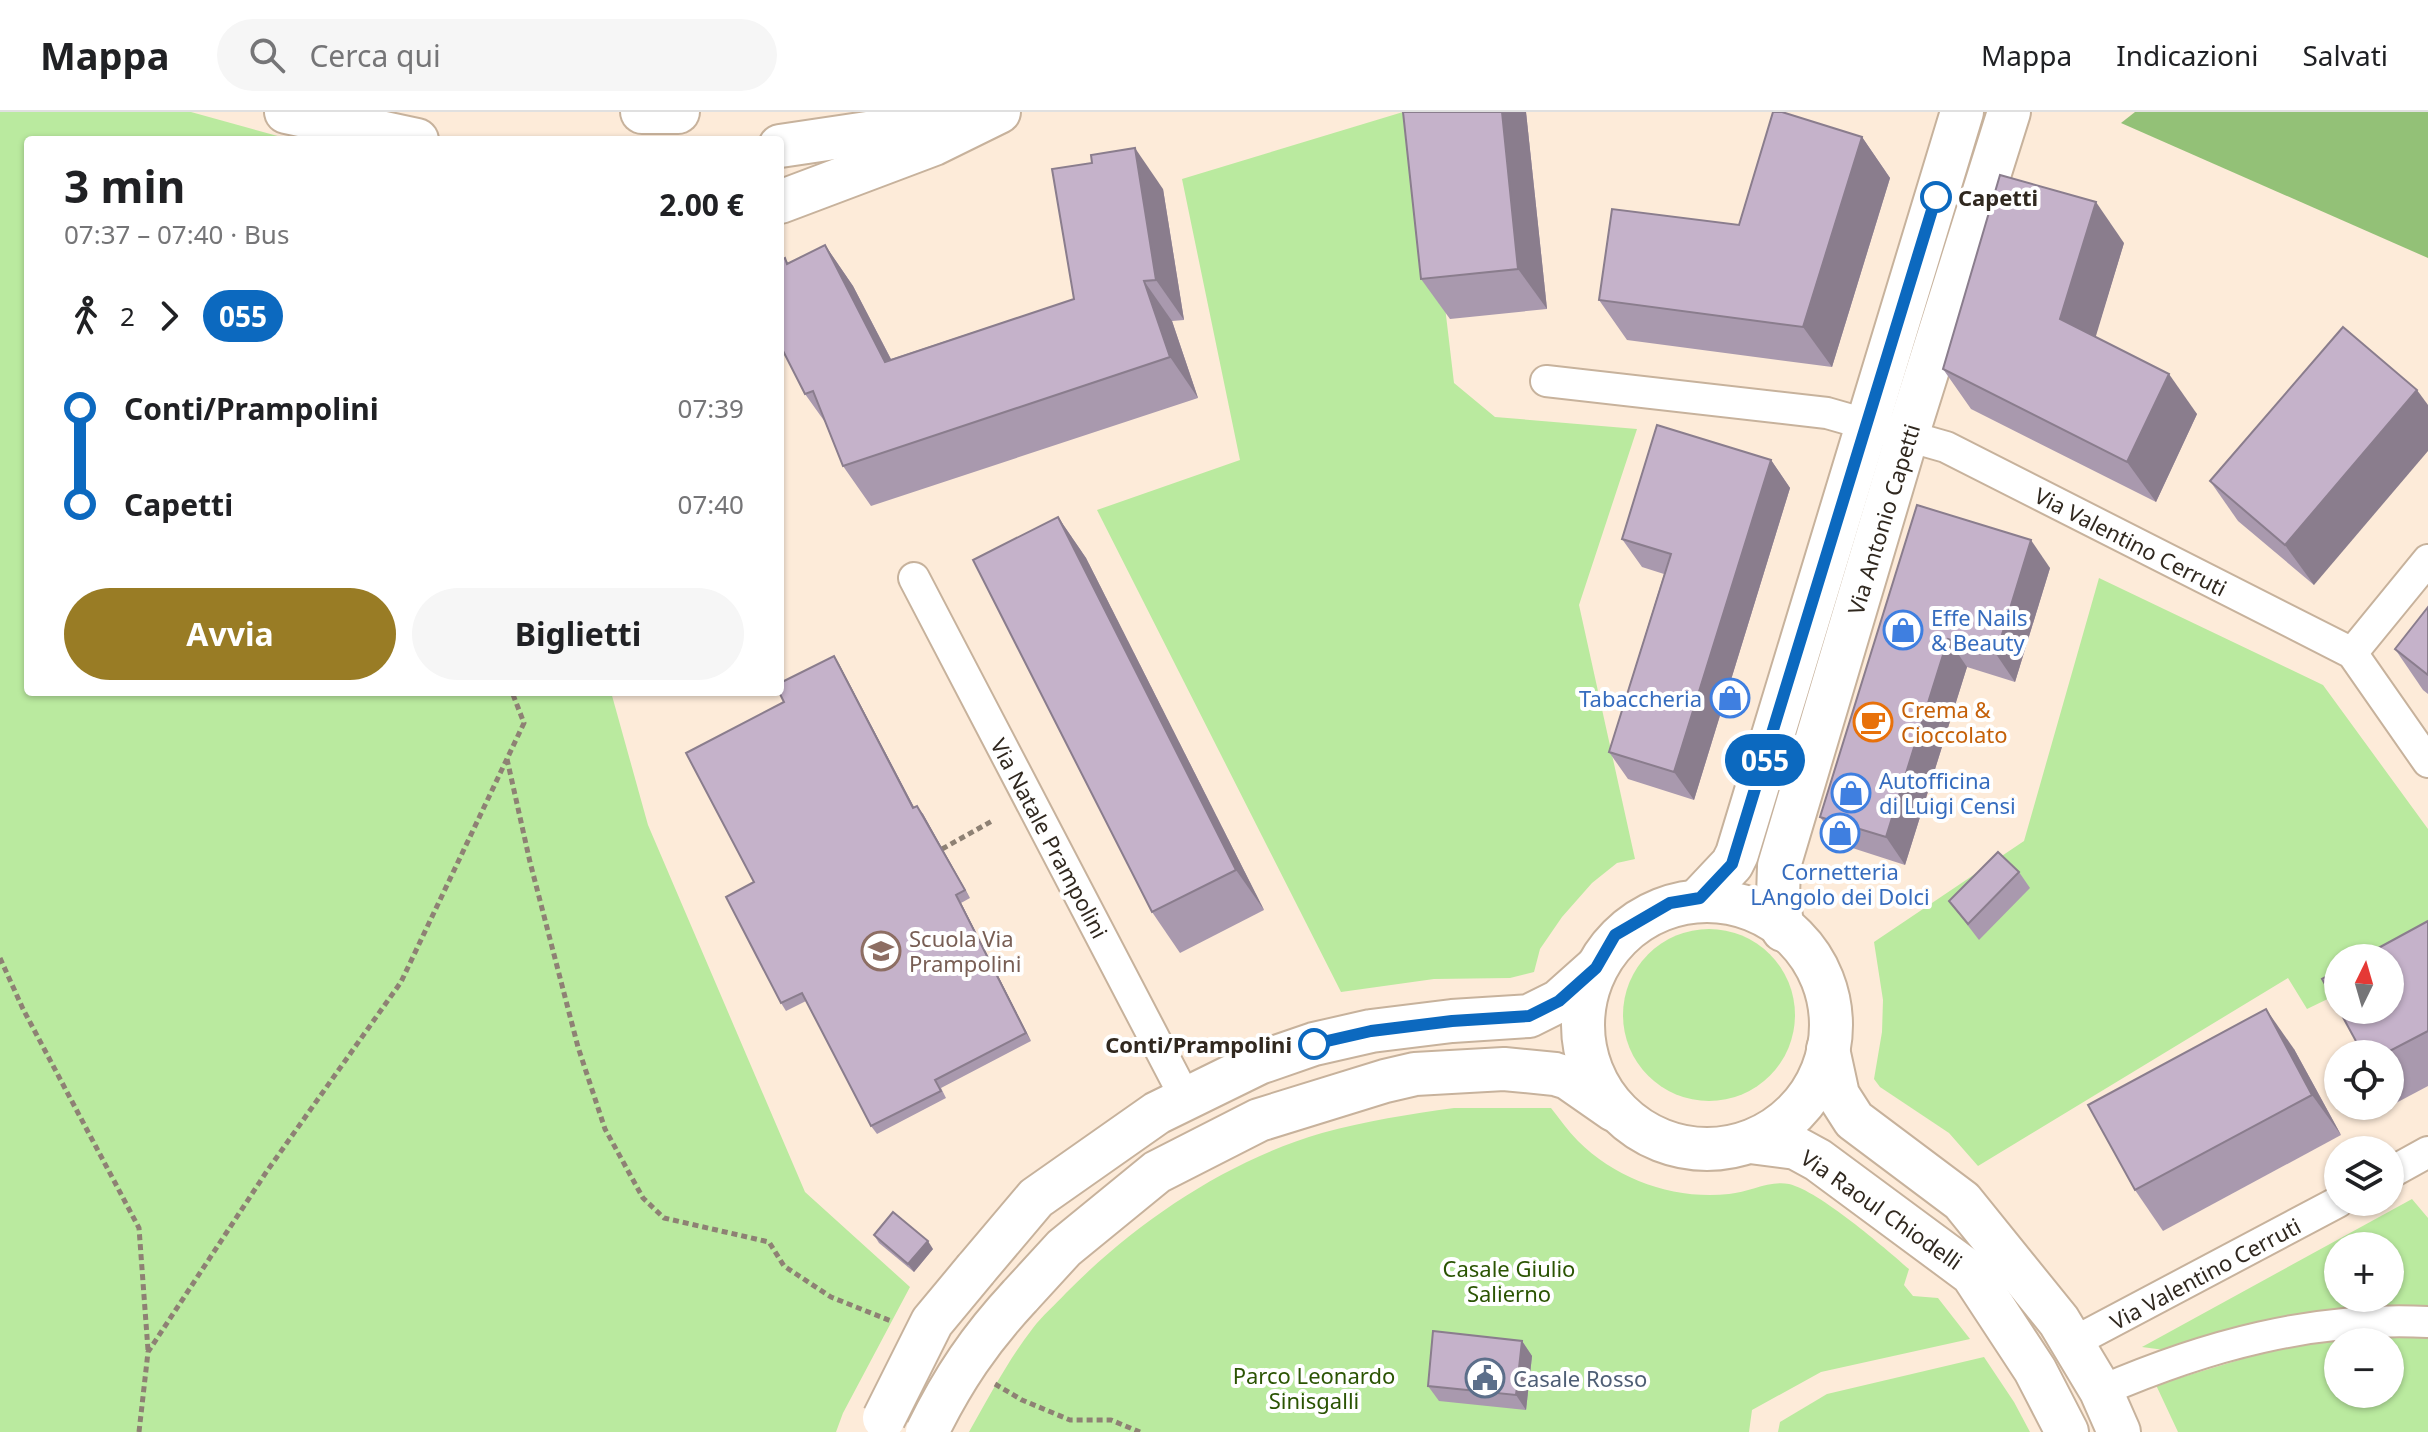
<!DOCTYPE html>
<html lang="it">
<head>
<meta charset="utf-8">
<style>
	body { margin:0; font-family:"Noto Sans",sans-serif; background:#f6f6f6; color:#202124; height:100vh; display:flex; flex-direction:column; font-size:30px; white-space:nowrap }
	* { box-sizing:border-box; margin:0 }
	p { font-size:26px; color:#757577 }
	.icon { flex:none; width:44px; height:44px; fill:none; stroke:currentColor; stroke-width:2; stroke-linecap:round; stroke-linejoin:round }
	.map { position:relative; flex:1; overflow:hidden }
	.details { position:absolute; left:24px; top:24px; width:760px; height:560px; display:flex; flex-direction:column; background:#fff; border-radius:8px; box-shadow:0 2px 6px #0004 }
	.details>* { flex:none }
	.badge { padding:0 16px; border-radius:26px; font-size:28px; line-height:52px }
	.needle { width:52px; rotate:5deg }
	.buttons { position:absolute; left:2324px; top:832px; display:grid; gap:16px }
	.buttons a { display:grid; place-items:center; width:80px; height:80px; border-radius:50%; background:#fff; box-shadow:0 2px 6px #0004; font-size:40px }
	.map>.badge { position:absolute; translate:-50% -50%; box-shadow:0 0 0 4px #fff }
	.legs { display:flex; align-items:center; gap:12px; height:88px; padding:0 40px; font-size:26px }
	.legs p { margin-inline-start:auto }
	.head { display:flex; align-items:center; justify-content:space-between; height:136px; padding:0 40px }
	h1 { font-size:44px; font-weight:700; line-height:60px }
	.primary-button { display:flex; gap:16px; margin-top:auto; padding:16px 40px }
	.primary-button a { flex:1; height:92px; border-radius:48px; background:#997c25; color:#fff; font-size:32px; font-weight:700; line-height:92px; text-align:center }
	.primary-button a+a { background:#f6f6f6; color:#202124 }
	ul { padding:0 40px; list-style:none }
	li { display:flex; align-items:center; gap:28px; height:96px; font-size:30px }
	li i { display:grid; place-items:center; width:12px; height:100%; margin:0 10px; background:currentColor }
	li i::after { content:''; width:20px; height:20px; margin:-10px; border:6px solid; border-radius:50%; background:#fff }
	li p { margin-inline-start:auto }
	li:first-child i { background:linear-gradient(#0000 50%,currentColor 0) }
	li:last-child i { background:linear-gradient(currentColor 50%,#0000 0) }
	header { display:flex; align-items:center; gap:48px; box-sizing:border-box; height:112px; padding:0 40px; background:#fff; border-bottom:2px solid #e0e0e0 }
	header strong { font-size:38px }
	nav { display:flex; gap:44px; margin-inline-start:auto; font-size:28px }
	.search { width:560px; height:72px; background:#f6f6f6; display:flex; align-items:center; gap:20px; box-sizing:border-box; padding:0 28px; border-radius:44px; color:#757577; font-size:30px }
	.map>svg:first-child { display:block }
	.green { fill:#baea9f; fill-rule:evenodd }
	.forest { fill:#93c177 }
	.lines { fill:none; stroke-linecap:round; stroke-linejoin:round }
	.street-casing { stroke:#c7b29c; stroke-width:34 }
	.secondary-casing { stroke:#c7b29c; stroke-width:46 }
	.path { stroke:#8e8174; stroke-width:5; stroke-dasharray:6 4; stroke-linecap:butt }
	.street { stroke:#fff; stroke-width:30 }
	.secondary { stroke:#fff; stroke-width:42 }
	.secondary-bridge-casing { stroke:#c7b29c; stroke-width:46; stroke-linecap:butt }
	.secondary-bridge { stroke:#fff; stroke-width:42 }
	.wall { fill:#a999ae }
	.shaded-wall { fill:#8a7d8d }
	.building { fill:#c5b2ca; stroke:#8a7d8d; stroke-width:2 }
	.line-1-casing { stroke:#fff; stroke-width:18 }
	.line-1 { stroke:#0c69bf; stroke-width:12 }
	.stop-1-dot { fill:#fff; stroke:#0c69bf; stroke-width:4 }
	.labels { text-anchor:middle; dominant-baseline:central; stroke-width:8; stroke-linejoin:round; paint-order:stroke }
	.stop-label { font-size:22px; font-weight:bold; fill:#30281f; stroke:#fff; text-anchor:start }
	.street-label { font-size:22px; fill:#30281f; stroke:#fff }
	.shop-label { font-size:22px; fill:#366cbe; stroke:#fff; text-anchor:start }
	.food-label { font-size:22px; fill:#c56008; stroke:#fff; text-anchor:start }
	.education-label { font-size:22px; fill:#785e54; stroke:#fff; text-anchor:start }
	.park-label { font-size:22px; fill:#2b5403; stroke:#fff }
	.service-label { font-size:22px; fill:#4e5e75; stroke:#fff; text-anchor:start }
</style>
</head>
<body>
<header>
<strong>Mappa</strong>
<div class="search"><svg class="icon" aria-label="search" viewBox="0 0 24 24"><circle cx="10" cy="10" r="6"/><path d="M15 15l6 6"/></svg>Cerca qui</div>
<nav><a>Mappa</a><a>Indicazioni</a><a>Salvati</a></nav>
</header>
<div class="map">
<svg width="2428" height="1320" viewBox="0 0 2428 1320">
	<rect width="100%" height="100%" fill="#fdebd9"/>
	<!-- green -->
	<g class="green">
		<polygon points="0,0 191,0 292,28 28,28 28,580 611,580 648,713 805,1080 910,1175 843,1301 836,1320 0,1320"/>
		<polygon points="1403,0 1422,0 1454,271 1495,305 1637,317 1579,493 1635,747 1617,751 1592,771 1562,805 1540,837 1534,860 1510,866 1434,867 1341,880 1097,398 1240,348 1182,67"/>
		<polygon points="2099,466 2323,573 2428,717 2428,837 2390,846 2338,846 2338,882 2307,897 2288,866 1978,1054 1949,1021 1880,975 1874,967 1882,920 1883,888 1874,830 2024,729"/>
		<circle cx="1709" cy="903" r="86"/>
		<path d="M1454,996H1551C1560,1007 1568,1019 1578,1029C1617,1068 1675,1088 1729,1082C1749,1080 1770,1068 1789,1072C1819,1079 1885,1136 1909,1157L1904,1173L1913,1184L1938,1186L1970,1227L1821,1260L1752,1298L1749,1320H969C989,1285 1008,1248 1033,1216C1042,1204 1055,1193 1066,1181C1136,1110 1226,1049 1322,1021C1365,1009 1410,1002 1454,996Z"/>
		<path d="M2412,1087L2428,1106V1320H2178L2156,1273L2239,1248L2142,1235ZM2338,1134H2390V1186H2338ZM2338,1230H2390V1282H2338Z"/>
		<polygon points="1984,1245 2014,1290 2030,1320 1778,1320 1780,1310 1827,1282"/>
	</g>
	<!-- forest -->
	<polygon class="forest" points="2135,0 2428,0 2428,146 2121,11"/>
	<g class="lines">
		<defs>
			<g id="street">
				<polyline points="1546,269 1827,301 1946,335 2352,541 2428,650"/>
				<polyline points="914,466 1186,987"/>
				<polyline points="2352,541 2428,448"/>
				<polyline points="2390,1061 2428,1040"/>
				<polyline points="2072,1231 2338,1090"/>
				<path d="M2101,1279C2205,1234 2314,1204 2428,1210"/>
			</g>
			<g id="secondary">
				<polyline points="286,0 417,28"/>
				<polyline points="642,0 678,0"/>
				<polyline points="780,34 881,19 951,0"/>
				<polyline points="780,90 934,32 999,0"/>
				<polyline points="1700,786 1732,752 1737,742 1962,0"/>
				<circle cx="1707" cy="913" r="124"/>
				<polyline points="1783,818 1778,785 1779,754 1907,324 2009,0"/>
				<polyline points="1828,937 1838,983 1854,1008 1962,1089 2059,1209 2101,1279 2119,1320"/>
				<polyline points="1750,1030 1796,1036 1818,1048 1972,1162 2035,1258 2067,1320"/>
				<polyline points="976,1157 1036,1086 1157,1001 1259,951 1314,932 1371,919 1452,909 1529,904 1559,889 1596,856"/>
				<polyline points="1020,1184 1064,1136 1157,1060 1259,1008 1385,969 1415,962 1504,957 1555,962 1568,966 1614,998"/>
			</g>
		</defs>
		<!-- street casing -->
		<use href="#street" class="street-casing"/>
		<!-- secondary casing -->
		<use href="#secondary" class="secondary-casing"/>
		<!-- path -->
		<g class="path">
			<polyline points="507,647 530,750 578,935 605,1017 643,1086 664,1106 769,1130 784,1154 831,1185 891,1209"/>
			<polyline points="942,737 992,709"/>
			<polyline points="0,846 23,897 139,1116 148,1238"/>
			<polyline points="995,1272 1022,1288 1070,1308 1111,1308 1140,1320"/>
			<polyline points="139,1320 148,1240 267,1059 401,870 524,611 512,580"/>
		</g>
		<!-- street -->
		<use href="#street" class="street"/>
		<!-- secondary -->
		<use href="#secondary" class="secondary"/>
		<defs>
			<g id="secondary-bridge">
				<polyline points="884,1306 932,1210 976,1157"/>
				<path d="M927,1320C953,1267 980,1227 1020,1184"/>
			</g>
		</defs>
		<!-- secondary-bridge casing -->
		<use href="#secondary-bridge" class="secondary-bridge-casing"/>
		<!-- secondary-bridge -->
		<use href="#secondary-bridge" class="secondary-bridge"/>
	</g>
	<!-- wall -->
	<g class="wall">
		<polygon points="1526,0 1547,197 1450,207 1421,167"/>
		<polygon points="1862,25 1890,66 1832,255 1627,228 1599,188 1739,113"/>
		<polygon points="1163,77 1184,208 1172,209 1198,286 871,394 843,354 825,310 805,282 785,146 789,152 825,133 853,174 891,247 1074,187"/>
		<polygon points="2124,131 2095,225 2197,302 2156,390 1971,297 1943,257"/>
		<polygon points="2343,215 2314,473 2238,409 2210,369"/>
		<polygon points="1771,348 1790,376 1694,688 1628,667 1609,640 1664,462 1642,455 1622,427"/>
		<polygon points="1917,393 2050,456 2015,570 1967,555 1905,753 1840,732 1820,705"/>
		<polygon points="1058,405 1086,446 1264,798 1180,841 1152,800"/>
		<polygon points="2428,495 2428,582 2423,578 2395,537"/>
		<polygon points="834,544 839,552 914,695 923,702 970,786 961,791 1031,929 941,976 946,986 877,1022 871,1014 806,889 786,899 781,891 784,590"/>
		<polygon points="2019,760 2030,776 1979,828 1949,789"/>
		<polygon points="2428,809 2428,974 2396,991 2390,983 2390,942 2363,942"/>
		<polygon points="2294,937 2341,1023 2163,1119 2135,1078"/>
		<polygon points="874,1123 933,1137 914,1160 879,1131"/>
		<polygon points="1522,1229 1532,1244 1526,1298 1439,1289 1428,1274"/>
	</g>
	<!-- shaded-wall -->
	<g class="shaded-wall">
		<polygon points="1502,0 1526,0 1547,197 1518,157"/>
		<polygon points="1862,25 1890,66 1832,255 1803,215"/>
		<polygon points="1135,36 1163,77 1184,208 1156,168"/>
		<polygon points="2096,90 2124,131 2089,247 2060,207"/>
		<polygon points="825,133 853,174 913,290 885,250"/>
		<polygon points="1144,169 1172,209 1198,286 1170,245"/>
		<polygon points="2169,262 2197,302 2156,390 2127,350"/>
		<polygon points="2417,278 2428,293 2428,339 2314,473 2285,433"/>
		<polygon points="1771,348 1790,376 1694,688 1674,660"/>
		<polygon points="1058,405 1086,446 1264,798 1236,758"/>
		<polygon points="2031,428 2050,456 2015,570 1996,542"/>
		<polygon points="1948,527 1967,555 1905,753 1886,725"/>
		<polygon points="834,544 839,552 918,703 913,696"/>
		<polygon points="917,694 923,702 970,786 965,778"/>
		<polygon points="956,783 961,791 1031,929 1026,921"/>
		<polygon points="2266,897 2294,937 2341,1023 2312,983"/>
		<polygon points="928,1129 933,1137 914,1160 908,1152"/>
		<polygon points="1522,1229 1532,1244 1526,1298 1516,1283"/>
	</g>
	<!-- building -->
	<g class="building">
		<polygon points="1403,0 1502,0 1518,157 1421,167"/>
		<polygon points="1773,0 1782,0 1862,25 1803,215 1599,188 1612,97 1739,113"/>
		<polygon points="1135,36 1156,168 1144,169 1170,245 843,354 813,279 805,282 780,233 780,149 785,146 787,152 825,133 885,250 1074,187 1052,57 1092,51 1091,43"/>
		<polygon points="2000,63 2096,90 2060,207 2169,262 2127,350 1943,257"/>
		<polygon points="2343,215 2417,278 2285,433 2210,369"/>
		<polygon points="1657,313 1771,348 1674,660 1609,640 1671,442 1622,427"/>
		<polygon points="1917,393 2031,428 1996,542 1948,527 1886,725 1820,705"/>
		<polygon points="1058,405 1236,758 1152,800 973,448"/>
		<polygon points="2428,495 2428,563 2395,537"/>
		<polygon points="834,544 913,696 917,694 965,778 956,783 1026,921 935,968 941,979 871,1014 802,881 781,891 726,785 754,770 686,641 784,590 779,580 780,571"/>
		<polygon points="1998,740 2019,760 1968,812 1949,789"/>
		<polygon points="2428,809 2428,919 2384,942 2363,942 2339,898 2390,898 2390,846 2360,846"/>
		<polygon points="2338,858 2338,896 2322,867"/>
		<polygon points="2266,897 2312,983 2135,1078 2088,993"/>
		<polygon points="893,1100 928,1129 908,1152 874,1123"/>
		<polygon points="1433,1219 1522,1229 1516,1283 1428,1274"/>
	</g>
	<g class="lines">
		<defs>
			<polyline id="line-1" points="1314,932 1371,919 1452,909 1529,904 1559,889 1596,856 1615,823 1670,791 1700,786 1732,752 1936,85"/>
		</defs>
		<!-- line-1 casing -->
		<use href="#line-1" class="line-1-casing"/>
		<!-- line-1 -->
		<use href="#line-1" class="line-1"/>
	</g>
	<!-- icons -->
	<defs>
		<symbol id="shop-ring" viewBox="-11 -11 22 22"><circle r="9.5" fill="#fff" stroke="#3f7fe0" stroke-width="1.5"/><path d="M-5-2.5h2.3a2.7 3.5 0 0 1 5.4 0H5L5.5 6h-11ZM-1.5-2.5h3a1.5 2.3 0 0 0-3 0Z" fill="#3f7fe0"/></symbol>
		<symbol id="cafe-ring" viewBox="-11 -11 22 22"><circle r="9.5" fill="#fff" stroke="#e8710a" stroke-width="1.5"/><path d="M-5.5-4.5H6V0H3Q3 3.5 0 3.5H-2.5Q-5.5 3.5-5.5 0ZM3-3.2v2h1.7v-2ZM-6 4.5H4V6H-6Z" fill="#e8710a"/></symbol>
		<symbol id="school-ring" viewBox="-11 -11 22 22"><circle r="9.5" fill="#fff" stroke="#8d6e63" stroke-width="1.5"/><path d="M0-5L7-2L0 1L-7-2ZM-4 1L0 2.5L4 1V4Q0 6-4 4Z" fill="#8d6e63"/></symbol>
		<symbol id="civic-ring" viewBox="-11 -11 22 22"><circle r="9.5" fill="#fff" stroke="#5c6f8a" stroke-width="1.5"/><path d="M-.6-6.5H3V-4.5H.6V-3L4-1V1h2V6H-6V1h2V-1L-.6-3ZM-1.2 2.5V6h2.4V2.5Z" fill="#5c6f8a"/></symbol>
	</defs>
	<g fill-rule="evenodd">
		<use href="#shop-ring" x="1881" y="496" width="44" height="44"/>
		<use href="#shop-ring" x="1708" y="564" width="44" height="44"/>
		<use href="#cafe-ring" x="1851" y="588" width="44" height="44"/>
		<use href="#shop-ring" x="1829" y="659" width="44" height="44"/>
		<use href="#shop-ring" x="1818" y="699" width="44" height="44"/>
		<use href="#school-ring" x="859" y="817" width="44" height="44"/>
		<use href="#civic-ring" x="1463" y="1244" width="44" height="44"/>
	</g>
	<!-- markers -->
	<g class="stop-1-dot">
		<circle cx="1936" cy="85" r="14"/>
		<circle cx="1314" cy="932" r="14"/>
	</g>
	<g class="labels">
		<!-- stop labels -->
		<g class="stop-label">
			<text x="1958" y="85">Capetti</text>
			<text x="1292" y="932" text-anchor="end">Conti/Prampolini</text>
		</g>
		<!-- street labels -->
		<g class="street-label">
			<text transform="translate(1883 407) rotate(-73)">Via Antonio Capetti</text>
			<text transform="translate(2131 429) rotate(27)">Via Valentino Cerruti</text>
			<text transform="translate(1050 726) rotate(62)">Via Natale Prampolini</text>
			<text transform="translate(1882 1097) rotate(35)">Via Raoul Chiodelli</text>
			<text transform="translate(2205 1161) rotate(-28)">Via Valentino Cerruti</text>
		</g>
		<!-- shop labels -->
		<g class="shop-label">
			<text x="1931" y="505">Effe Nails<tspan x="1931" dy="25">&amp; Beauty</tspan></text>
			<text x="1702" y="586" text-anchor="end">Tabaccheria</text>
			<text x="1879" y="668">Autofficina<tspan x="1879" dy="25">di Luigi Censi</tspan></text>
			<text x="1840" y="759" text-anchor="middle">Cornetteria<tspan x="1840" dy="25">LAngolo dei Dolci</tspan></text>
		</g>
		<!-- food labels -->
		<g class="food-label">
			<text x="1901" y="597">Crema &amp;<tspan x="1901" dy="25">Cioccolato</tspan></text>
		</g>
		<!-- education labels -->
		<g class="education-label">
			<text x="909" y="826">Scuola Via<tspan x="909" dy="25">Prampolini</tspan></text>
		</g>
		<!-- park labels -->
		<g class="park-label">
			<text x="1509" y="1156">Casale Giulio<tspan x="1509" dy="25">Salierno</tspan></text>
			<text x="1314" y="1263">Parco Leonardo<tspan x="1314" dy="25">Sinisgalli</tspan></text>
		</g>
		<!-- service labels -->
		<g class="service-label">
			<text x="1513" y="1266">Casale Rosso</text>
		</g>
	</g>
</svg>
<div class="buttons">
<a><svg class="needle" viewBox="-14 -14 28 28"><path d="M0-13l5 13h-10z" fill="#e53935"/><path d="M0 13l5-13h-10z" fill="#757577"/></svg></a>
<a><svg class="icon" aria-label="locate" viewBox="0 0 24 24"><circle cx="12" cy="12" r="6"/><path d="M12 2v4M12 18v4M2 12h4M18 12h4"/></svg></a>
<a><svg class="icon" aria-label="layers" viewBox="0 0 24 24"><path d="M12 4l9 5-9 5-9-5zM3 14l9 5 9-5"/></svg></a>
<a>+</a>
<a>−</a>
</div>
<b class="badge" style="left:1765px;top:648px;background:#0c69bf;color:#fff">055</b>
<section class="details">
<div class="head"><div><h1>3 min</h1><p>07:37 – 07:40 · Bus</p></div><b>2.00 €</b></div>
<div class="legs"><svg class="icon" aria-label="walk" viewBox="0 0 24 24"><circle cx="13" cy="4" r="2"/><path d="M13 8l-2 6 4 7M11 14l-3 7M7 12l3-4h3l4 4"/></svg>2<svg class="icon" aria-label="forward" viewBox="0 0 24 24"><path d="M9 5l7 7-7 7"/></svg><b class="badge" style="background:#0c69bf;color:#fff">055</b></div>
<ul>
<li><i style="color:#0c69bf"></i><b>Conti/Prampolini</b><p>07:39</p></li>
<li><i style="color:#0c69bf"></i><b>Capetti</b><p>07:40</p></li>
</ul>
<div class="primary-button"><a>Avvia</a><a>Biglietti</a></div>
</section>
</div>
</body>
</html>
